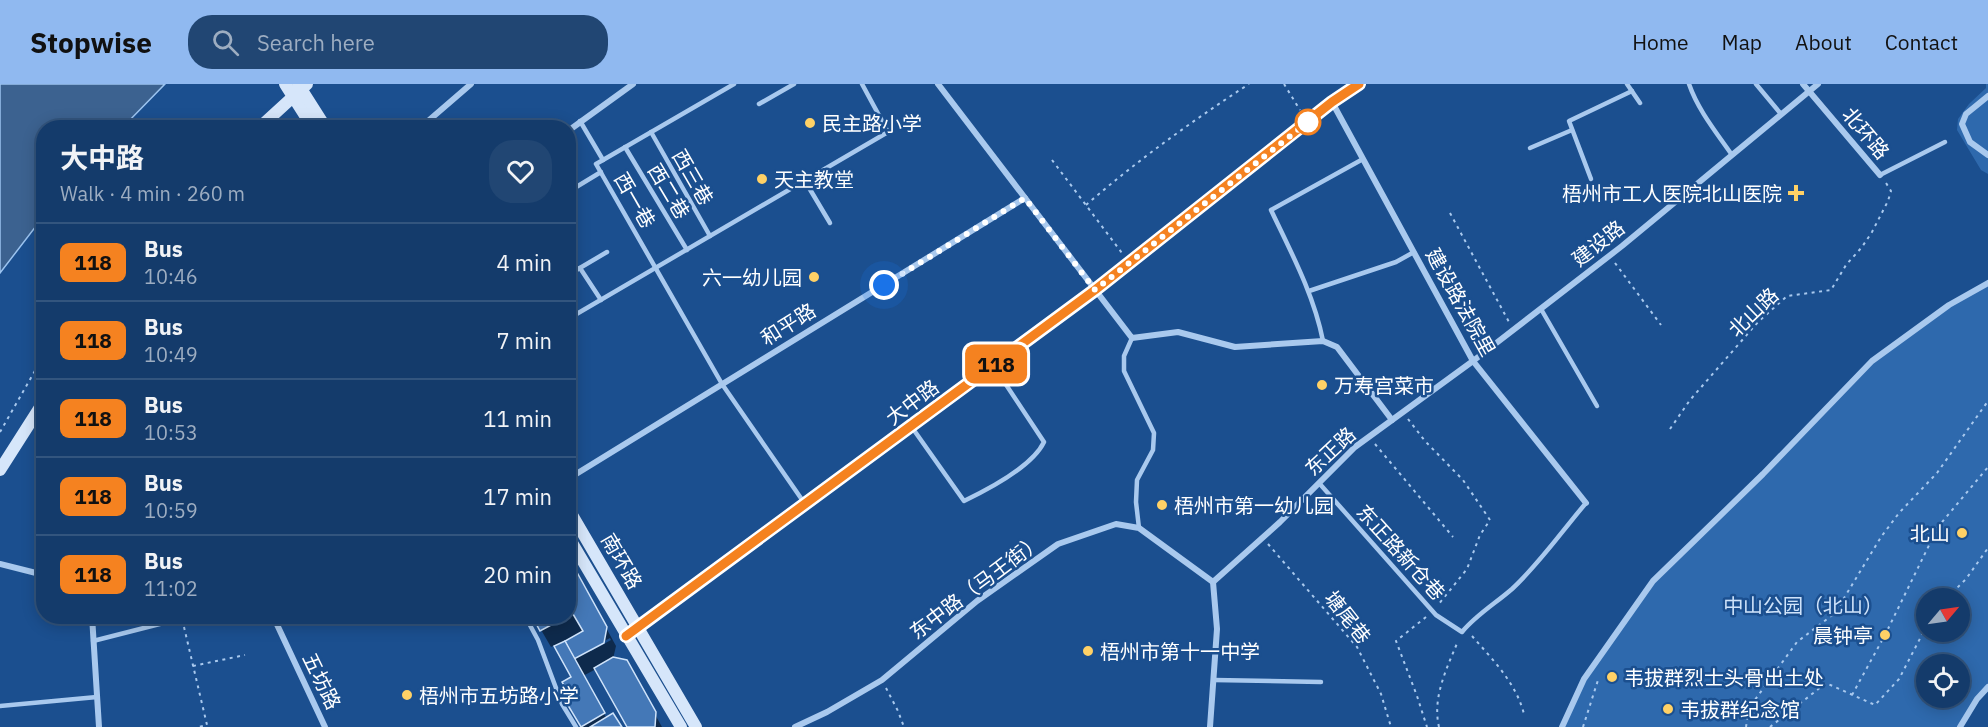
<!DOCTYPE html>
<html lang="en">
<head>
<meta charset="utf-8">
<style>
	body { margin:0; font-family:"IBM Plex Sans","Noto Sans SC",sans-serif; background:#214673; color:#f1f3f6; height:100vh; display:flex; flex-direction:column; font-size:22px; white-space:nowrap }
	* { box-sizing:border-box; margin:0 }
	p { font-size:20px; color:#9dadc1 }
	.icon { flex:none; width:33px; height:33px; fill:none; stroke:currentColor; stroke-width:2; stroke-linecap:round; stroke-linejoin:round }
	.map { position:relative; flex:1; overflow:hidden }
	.side { position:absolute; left:36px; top:36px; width:540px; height:504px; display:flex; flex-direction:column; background:#143b6b; border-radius:24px; box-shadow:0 3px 15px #0003,0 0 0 2px #33557e }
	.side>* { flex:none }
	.badge { padding:0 12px; border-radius:9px; font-size:21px; line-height:39px }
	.needle { width:39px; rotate:61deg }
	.tools { position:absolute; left:1916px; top:504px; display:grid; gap:12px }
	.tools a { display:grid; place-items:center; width:54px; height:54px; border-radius:50%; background:#143b6b; box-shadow:0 3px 15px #0003,0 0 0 2px #33557e; font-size:30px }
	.you { position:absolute; width:30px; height:30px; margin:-15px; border:4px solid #fff; border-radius:50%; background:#1a73e8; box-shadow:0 0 0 9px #1a73e833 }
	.map>.badge { position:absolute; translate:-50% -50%; box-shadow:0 0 0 3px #fff }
	.round { display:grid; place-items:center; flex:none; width:63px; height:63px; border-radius:24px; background:#214673 }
	.overview { display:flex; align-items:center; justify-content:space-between; height:102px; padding:0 24px }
	h1 { font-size:28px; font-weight:700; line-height:45px }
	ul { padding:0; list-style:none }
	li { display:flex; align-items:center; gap:18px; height:78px; padding:0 24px; border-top:2px solid #33557e }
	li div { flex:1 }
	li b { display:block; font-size:22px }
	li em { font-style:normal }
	li .badge { min-width:66px; font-weight:700; text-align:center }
	header { display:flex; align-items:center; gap:36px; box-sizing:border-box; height:84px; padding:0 30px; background:#90b9f0; color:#111 }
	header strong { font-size:28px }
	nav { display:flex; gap:33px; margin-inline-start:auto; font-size:21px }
	.search { width:420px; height:54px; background:#214673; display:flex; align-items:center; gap:15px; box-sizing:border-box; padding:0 21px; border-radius:24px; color:#9dadc1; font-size:22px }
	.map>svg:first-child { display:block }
	.green { fill:#2e69ad; fill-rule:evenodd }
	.water { fill:#3c6290; stroke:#9cc4f0; stroke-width:1.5 }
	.shadow { fill:#0007; fill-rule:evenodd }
	.building { fill:#4478b7; stroke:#cfe3fa; stroke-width:1.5 }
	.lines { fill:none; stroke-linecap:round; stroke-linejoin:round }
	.path { stroke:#a9c9ee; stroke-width:2; stroke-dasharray:3 4.5; stroke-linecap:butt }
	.lane { stroke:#a9c9ee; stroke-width:4.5 }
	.street { stroke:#a9c9ee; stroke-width:6 }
	.secondary { stroke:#d6e6fa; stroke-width:12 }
	.secondary-bridge { stroke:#d6e6fa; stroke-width:12 }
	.line-casing { stroke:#fff; stroke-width:14 }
	.line { stroke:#f58220; stroke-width:9 }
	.walk { stroke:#fff; stroke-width:6; stroke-dasharray:0 10.8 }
	.stop-dot { fill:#fff; stroke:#f58220; stroke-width:3 }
	.poi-dot { fill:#ffd166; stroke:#1b4f8f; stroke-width:2 }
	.labels { text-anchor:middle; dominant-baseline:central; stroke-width:5; stroke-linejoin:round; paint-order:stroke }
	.poi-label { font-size:20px; fill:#fff; stroke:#1b4f8f; text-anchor:start }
	.street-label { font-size:20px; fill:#fff; stroke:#1b4f8f }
	.park-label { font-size:20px; fill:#cfe3fa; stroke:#1b4f8f }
</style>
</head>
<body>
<header>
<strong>Stopwise</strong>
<div class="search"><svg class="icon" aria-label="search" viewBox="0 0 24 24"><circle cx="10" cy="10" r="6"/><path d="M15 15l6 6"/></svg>Search here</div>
<nav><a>Home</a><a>Map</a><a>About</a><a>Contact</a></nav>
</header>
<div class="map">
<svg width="1988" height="643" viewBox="0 0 1988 643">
	<rect width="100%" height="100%" fill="#1b4f8f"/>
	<!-- green -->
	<g class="green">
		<polygon points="1986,0 1988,0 1988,90 1981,86 1957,46 1958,35 1969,20 1986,4"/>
		<path d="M1988,199V603L1960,643H1562L1584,595L1653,497L1872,277L1949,221ZM1926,514H1959V548H1926ZM1926,580H1959V614H1926Z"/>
	</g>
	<!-- water -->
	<polygon class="water" points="0,0 165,0 123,43 44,44 43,133 0,189"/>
	<!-- shadow -->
	<path class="shadow" d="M568,474L616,562L613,575L626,578L662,643H629L596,585L583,592L607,635L620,643H581L565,614L571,610L573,593L555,561L551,563L533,532H568ZM610,554L611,556L591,567V564Z"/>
	<!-- building -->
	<g class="building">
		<polygon points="568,472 607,543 604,559 574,575 565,557 583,547 573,530 568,532"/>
		<polygon points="532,532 568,532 540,547"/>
		<polygon points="565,557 605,629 581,643 563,613 569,610 562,598 571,593 554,562"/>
		<polygon points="613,573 627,576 656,628 655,643 627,643 594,584"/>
		<polygon points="613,629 622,643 590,643"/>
	</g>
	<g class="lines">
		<!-- path -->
		<g class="path">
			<polyline points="1284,0 1300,26"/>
			<polyline points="240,44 248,35"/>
			<polyline points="509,44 518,36"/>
			<polyline points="1052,76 1122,169"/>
			<path d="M1086,121C1138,76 1192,37 1249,0"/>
			<polyline points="1450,129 1509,238"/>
			<polyline points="1615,179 1661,241"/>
			<polyline points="1408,335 1425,357 1463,396 1490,436 1480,451 1467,485 1438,521"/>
			<polyline points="1670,345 1690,316 1758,238 1787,212 1831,206 1846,181 1862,163 1872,148 1888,117 1891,107 1886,99"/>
			<polyline points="0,348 44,271"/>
			<polyline points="1375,360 1453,453"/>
			<polyline points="1268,460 1357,563 1381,610 1391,643"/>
			<polyline points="1947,514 1966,495 1988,464"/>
			<polyline points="1426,533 1396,557 1417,612 1427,643"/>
			<polyline points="184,543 207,641 199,643"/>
			<path d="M1472,552C1493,576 1516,599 1524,630"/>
			<polyline points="193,582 245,571"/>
			<polyline points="886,604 898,627 904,643"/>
			<polyline points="1852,611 1885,551 1938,443 1988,383"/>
			<path d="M1439,643C1432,613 1447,584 1458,557"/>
			<polyline points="1583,643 1599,593"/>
			<polyline points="1746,643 1749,624 1797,558 1835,529 1881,453 1899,429 1937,389 1988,317"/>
			<polyline points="1770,643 1826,599 1875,621 1899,595 1926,543"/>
		</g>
		<!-- lane -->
		<g class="lane">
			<polyline points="1627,0 1640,19"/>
			<path d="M1689,0C1698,26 1716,48 1732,71"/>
			<polyline points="1756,0 1781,30"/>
			<polyline points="759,20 794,0"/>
			<polyline points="580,37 603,76 596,80 722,300 805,420"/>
			<polyline points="651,48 710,152"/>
			<polyline points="625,63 687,166"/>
			<polyline points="1530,64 1572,46"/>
			<polyline points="603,76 734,0"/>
			<polyline points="1880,91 1945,58"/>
			<polyline points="1591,95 1569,37 1632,7"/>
			<polyline points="805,97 830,139"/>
			<polyline points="568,108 601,88"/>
			<polyline points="580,184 601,216"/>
			<polyline points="568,191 607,168"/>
			<polyline points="1309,207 1396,178 1414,168"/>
			<polyline points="1541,225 1597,322"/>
			<polyline points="568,235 888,48 862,0"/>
			<polyline points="1132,254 1124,272 1124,287 1154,349 1153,366 1137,396 1136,418 1139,444"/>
			<path d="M1323,257C1314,211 1291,168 1271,126L1363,75"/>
			<path d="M911,342L964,417C989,405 1032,383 1044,358L993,281"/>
			<path d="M1319,399L1436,531L1462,548C1476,531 1496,519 1512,505C1540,479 1562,447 1586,419"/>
			<polyline points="525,532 538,556 562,620 576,643"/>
			<polyline points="93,557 191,532"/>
			<polyline points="1214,596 1321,598"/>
			<polyline points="0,622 97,613"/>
		</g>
		<!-- street -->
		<g class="street">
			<polyline points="938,0 1132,254 1178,248 1235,263 1323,257 1337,263 1392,336"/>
			<polyline points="1803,0 1880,91"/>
			<polyline points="1988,12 1966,30 1962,40 1970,58 1988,71"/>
			<polyline points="1332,18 1473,277 1586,419"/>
			<polyline points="420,44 471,0"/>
			<polyline points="568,47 633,0"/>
			<polyline points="568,395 1025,114"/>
			<polyline points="0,480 44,491"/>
			<polyline points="1213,498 1280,438 1355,363 1473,277 1622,162 1818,0"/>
			<polyline points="92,532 99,643"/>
			<polyline points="273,532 325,643"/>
			<polyline points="795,643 827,628 882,596 977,517 1058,460 1116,440 1139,444 1213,498"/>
			<polyline points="1210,643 1217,545 1213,498"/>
			<polyline points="1562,643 1584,595 1653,497 1763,390 1872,277 1949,221 1988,199"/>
			<polyline points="1960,643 1977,615 1988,603"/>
		</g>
		<!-- secondary -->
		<g class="secondary">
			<polyline points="259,44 307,0"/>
			<polyline points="0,386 44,317"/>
			<polyline points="568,424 696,643"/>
			<polyline points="568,452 681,643"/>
			<polyline points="626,552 1095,206 1332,18 1359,0"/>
		</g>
		<!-- secondary-bridge -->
		<g class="secondary-bridge">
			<polyline points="285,0 313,44"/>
			<polyline points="298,0 326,44"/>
		</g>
	</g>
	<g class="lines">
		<defs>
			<polyline id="line" points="626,552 1095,206 1332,18 1359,0"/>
		</defs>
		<!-- line casing -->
		<use href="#line" class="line-casing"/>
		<!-- line -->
		<use href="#line" class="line"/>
		<!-- walk -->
		<polyline class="walk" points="884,201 1025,114 1095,206 1308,38"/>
	</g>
	<!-- markers -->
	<circle class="stop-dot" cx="1308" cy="38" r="12"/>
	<g class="poi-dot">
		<circle cx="810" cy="39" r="6"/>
		<circle cx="762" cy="95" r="6"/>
		<path d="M1793 100h6v6h6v6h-6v6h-6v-6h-6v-6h6z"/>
		<circle cx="814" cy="193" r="6"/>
		<circle cx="1322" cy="301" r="6"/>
		<circle cx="1162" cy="421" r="6"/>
		<circle cx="1962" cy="449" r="6"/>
		<circle cx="1885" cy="551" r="6"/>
		<circle cx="1088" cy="567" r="6"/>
		<circle cx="1612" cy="593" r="6"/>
		<circle cx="407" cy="611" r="6"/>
		<circle cx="1668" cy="625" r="6"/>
	</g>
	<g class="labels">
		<!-- poi labels -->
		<g class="poi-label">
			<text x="822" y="39">民主路小学</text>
			<text x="774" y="95">天主教堂</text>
			<text x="1782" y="109" text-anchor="end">梧州市工人医院北山医院</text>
			<text x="802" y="193" text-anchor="end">六一幼儿园</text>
			<text x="1334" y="301">万寿宫菜市</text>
			<text x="1174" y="421">梧州市第一幼儿园</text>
			<text x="1950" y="449" text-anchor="end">北山</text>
			<text x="1873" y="551" text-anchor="end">晨钟亭</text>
			<text x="1100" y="567">梧州市第十一中学</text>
			<text x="1624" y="593">韦拔群烈士头骨出土处</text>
			<text x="419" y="611">梧州市五坊路小学</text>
			<text x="1680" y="625">韦拔群纪念馆</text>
		</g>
		<!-- street labels -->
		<g class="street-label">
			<text transform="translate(1866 49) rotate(50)">北环路</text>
			<text transform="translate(693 93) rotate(60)">西三巷</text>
			<text transform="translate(669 107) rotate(59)">西二巷</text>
			<text transform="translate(635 116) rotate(60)">西一巷</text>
			<text transform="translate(1598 159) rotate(-38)">建设路</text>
			<text transform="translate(1461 218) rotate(61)">建设路法院里</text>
			<text transform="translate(1753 228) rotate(-44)">北山路</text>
			<text transform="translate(788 240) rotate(-32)">和平路</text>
			<text transform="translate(912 318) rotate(-37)">大中路</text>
			<text transform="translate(1330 367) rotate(-43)">东正路</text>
			<text transform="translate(1401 468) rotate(48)">东正路新仓巷</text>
			<text transform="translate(622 477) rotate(60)">南环路</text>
			<text transform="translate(976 502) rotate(-37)">东中路（马王街）</text>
			<text transform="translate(1348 533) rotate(52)">塘尾巷</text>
			<text transform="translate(322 597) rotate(64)">五坊路</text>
		</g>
		<!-- park labels -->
		<g class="park-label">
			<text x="1803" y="521">中山公园（北山）</text>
		</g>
	</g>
</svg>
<div class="tools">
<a><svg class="needle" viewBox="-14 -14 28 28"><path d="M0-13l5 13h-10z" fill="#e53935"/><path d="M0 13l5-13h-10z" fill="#9dadc1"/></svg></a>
<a><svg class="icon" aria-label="locate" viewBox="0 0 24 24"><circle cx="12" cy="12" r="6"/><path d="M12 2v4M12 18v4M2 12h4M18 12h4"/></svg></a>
</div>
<div class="you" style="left:884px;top:201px"></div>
<b class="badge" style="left:996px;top:280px;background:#f58220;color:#111">118</b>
<section class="side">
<div class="overview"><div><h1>大中路</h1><p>Walk · 4 min · 260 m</p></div><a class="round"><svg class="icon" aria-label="heart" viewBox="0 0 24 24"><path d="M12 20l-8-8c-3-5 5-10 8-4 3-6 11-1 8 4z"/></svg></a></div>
<ul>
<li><span class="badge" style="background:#f58220;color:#111">118</span><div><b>Bus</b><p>10:46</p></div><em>4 min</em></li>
<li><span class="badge" style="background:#f58220;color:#111">118</span><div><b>Bus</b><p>10:49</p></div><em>7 min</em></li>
<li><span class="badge" style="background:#f58220;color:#111">118</span><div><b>Bus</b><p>10:53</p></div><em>11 min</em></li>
<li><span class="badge" style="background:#f58220;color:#111">118</span><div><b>Bus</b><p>10:59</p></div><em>17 min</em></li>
<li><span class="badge" style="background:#f58220;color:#111">118</span><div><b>Bus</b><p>11:02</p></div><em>20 min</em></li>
</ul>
</section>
</div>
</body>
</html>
